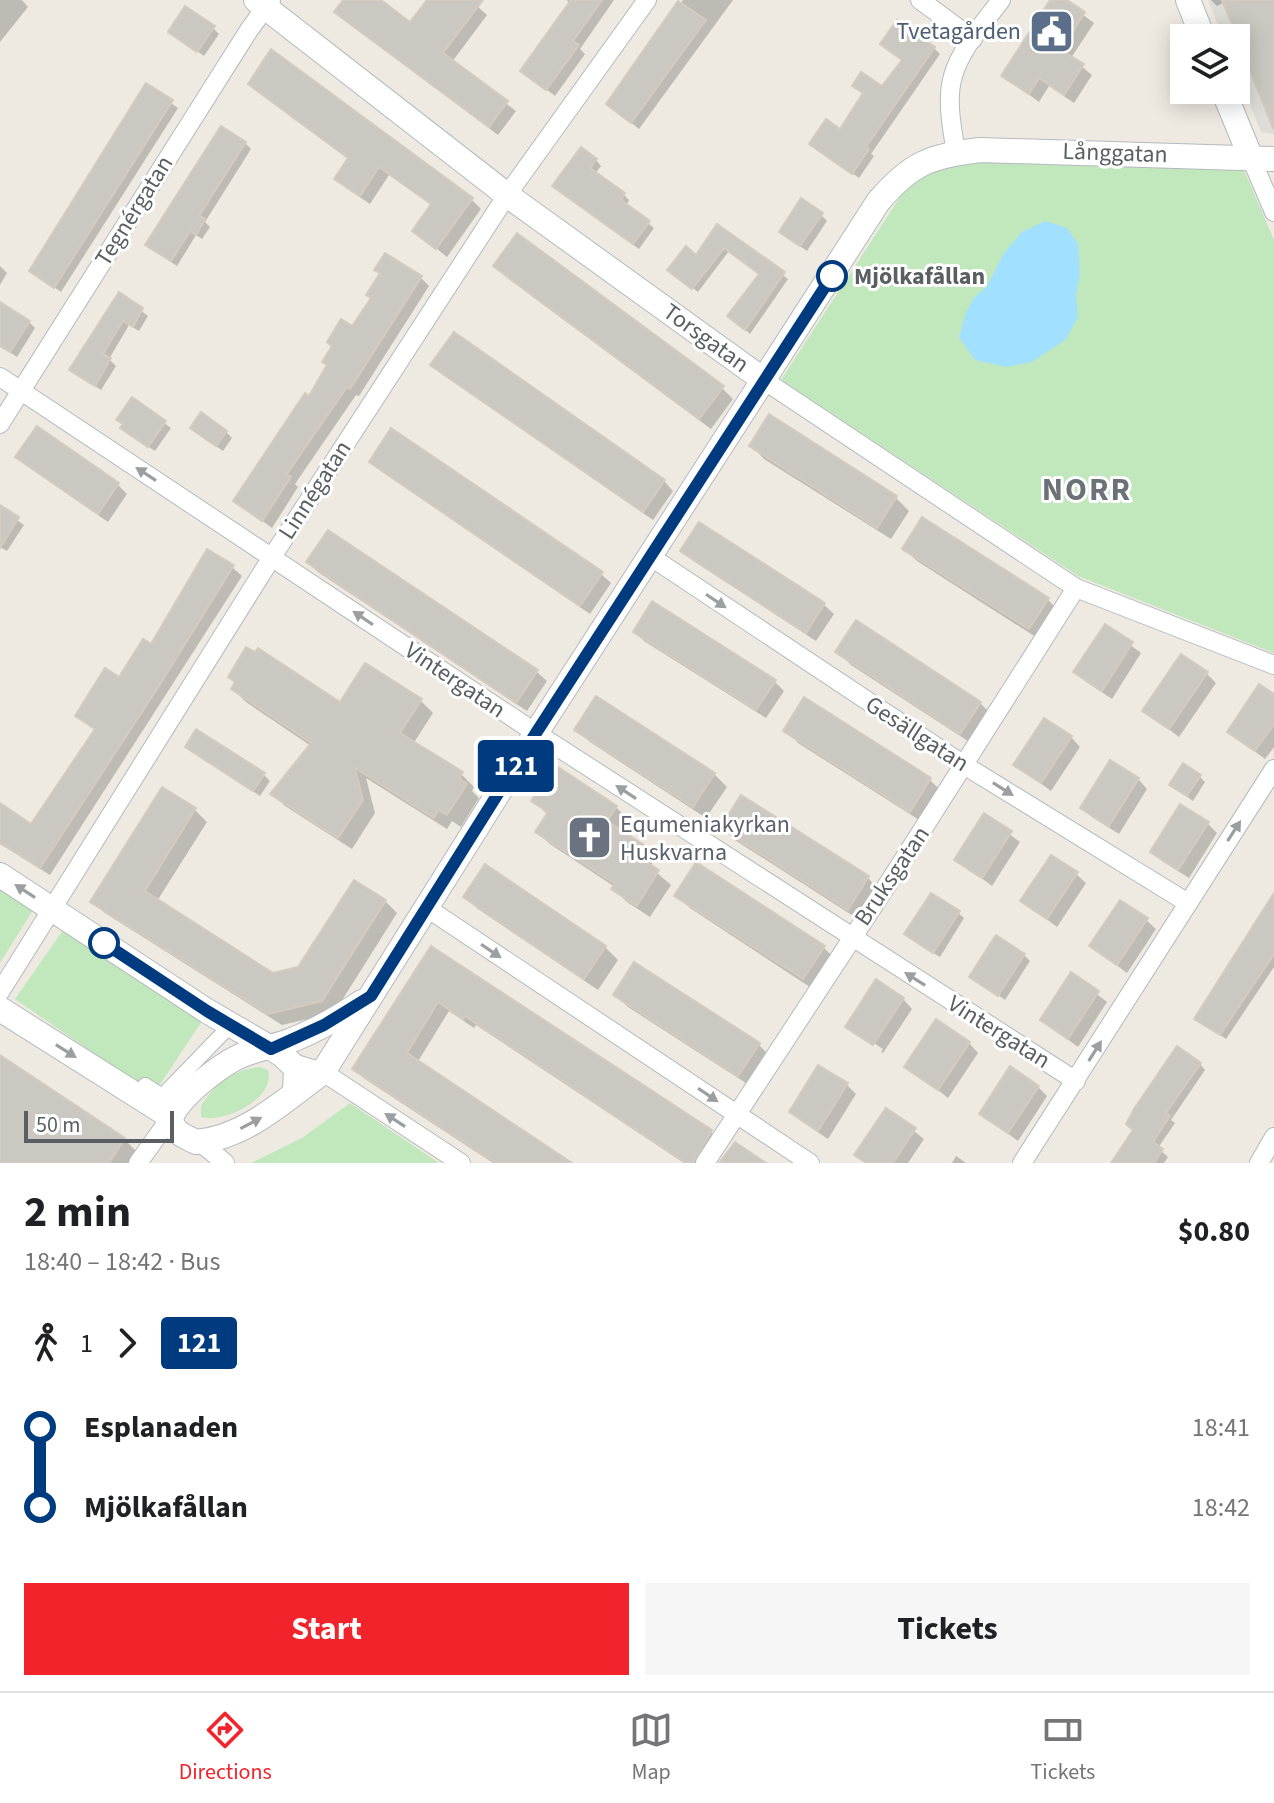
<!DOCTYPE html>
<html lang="en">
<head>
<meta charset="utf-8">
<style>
	body { margin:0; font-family:"Source Sans 3",sans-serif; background:#f6f6f6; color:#202124; height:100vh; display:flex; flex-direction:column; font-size:30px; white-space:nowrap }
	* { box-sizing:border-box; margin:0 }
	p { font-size:26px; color:#757577 }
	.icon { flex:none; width:44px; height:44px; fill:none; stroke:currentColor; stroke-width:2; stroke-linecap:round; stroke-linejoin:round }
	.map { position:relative; height:1163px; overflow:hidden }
	.side { display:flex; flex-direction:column; background:#fff; flex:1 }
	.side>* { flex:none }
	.badge { padding:0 16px; border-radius:6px; font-size:28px; line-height:52px }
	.controls { position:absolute; left:1170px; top:24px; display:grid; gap:16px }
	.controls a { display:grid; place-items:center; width:80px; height:80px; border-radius:0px; background:#fff; box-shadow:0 4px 20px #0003; font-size:40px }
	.scale { position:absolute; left:24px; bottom:20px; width:150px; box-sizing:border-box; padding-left:8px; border:4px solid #5a5f63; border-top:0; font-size:22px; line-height:28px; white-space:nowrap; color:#5a5f63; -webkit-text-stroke:6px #fff; paint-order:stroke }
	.map>.badge { position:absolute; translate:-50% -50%; box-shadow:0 0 0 4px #fff }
	.legs { display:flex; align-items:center; gap:12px; height:88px; padding:0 24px; font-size:26px }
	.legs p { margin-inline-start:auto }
	.summary { display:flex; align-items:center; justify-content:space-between; height:136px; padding:0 24px }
	h1 { font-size:44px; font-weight:700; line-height:60px }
	.button { display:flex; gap:16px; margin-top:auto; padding:16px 24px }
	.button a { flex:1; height:92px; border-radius:0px; background:#f2232b; color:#fff; font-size:32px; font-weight:700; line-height:92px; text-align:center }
	.button a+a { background:#f6f6f6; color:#202124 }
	ul { padding:0 24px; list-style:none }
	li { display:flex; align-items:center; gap:28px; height:80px; font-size:30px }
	li i { display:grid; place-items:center; width:12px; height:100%; margin:0 10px; background:currentColor }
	li i::after { content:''; width:20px; height:20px; margin:-10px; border:6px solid; border-radius:50%; background:#fff }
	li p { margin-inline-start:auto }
	li:first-child i { background:linear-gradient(#0000 50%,currentColor 0) }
	li:last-child i { background:linear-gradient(currentColor 50%,#0000 0) }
	.tab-bar { display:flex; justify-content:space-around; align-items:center; height:112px; border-top:2px solid #e0e0e0; background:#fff; font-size:22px; color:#757577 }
	.tab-bar a { display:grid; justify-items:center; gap:4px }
	.tab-bar .active { color:#f2232b }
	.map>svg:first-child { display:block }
	.industrial { fill:#dedcd6 }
	.green { fill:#c1e7bc }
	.water { fill:#a1e1ff }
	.shadow { fill:#0003 }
	.building { fill:#cbc7c1; stroke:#d3cbc0; stroke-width:2 }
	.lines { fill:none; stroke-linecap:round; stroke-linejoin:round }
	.pedestrian-casing { stroke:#b5b9bd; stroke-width:16 }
	.minor-casing { stroke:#b5b9bd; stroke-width:20 }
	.tertiary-casing { stroke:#b5b9bd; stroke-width:26 }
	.pedestrian { stroke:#fff; stroke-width:14 }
	.minor { stroke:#fff; stroke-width:18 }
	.tertiary { stroke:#fff; stroke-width:24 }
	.oneway { fill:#9c9fa1 }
	.line-1-casing { stroke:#fff; stroke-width:18 }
	.line-1 { stroke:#003b80; stroke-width:12 }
	.stop-1-dot { fill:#fff; stroke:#003b80; stroke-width:4 }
	.labels { text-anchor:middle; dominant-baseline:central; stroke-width:6; stroke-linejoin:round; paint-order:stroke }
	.service-label { font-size:24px; fill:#4e5e75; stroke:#fff; text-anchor:end }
	.street-label { font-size:24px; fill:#5a5f63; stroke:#fff }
	.stop-label { font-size:24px; font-weight:bold; fill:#5a5f63; stroke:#fff; text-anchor:start }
	.worship-label { font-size:24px; fill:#5b616d; stroke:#fff; text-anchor:start }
	.district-label { font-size:32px; font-weight:bold; letter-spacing:2px; fill:#6b7176; stroke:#fff }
</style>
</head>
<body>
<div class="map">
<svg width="1274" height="1163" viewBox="0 0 1274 1163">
	<rect width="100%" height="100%" fill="#eeeae2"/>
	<!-- industrial -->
	<polygon class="industrial" points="1208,0 1274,0 1274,134 1261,132 1236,70 1236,38 1223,38"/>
	<!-- green -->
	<g class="green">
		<polygon points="965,156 1242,165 1274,240 1274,653 1078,576 781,380 902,194 914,182"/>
		<polygon points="0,889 33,910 0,963"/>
		<polygon points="64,929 204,1018 157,1089 138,1084 15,999"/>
		<path d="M260,1067L268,1070C276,1098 225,1124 201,1117V1106C214,1084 234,1069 260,1067Z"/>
		<polygon points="350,1103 439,1163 251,1163 302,1138"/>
	</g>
	<!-- water -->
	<polygon class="water" points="1045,221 1067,228 1078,244 1080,275 1076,295 1078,317 1066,339 1032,362 1006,367 975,360 959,337 965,315 973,299 987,286 1004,253 1022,232"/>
	<!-- shadow -->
	<g class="shadow">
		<polygon points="0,0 22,0 28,7 0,42"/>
		<polygon points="345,0 377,0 411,25 430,0 469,0 478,7 487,15 452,62 516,111 498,135 345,20"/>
		<polygon points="614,0 580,49 585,54 555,96 523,71 570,5 567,0"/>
		<polygon points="683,0 733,0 639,129 608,104"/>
		<polygon points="1052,0 1063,0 1094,23 1071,58 1092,75 1074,103 1049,86 1039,102 1003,75"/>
		<polygon points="1211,0 1274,0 1274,110 1225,2 1217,6"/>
		<polygon points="213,28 219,34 204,56 170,32"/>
		<polygon points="934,48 940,54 871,154 874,156 859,178 818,149 840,131 882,89"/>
		<polygon points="250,83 471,199 481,209 447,257 415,231 433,206 389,175 370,204 346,188 337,179 350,159"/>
		<polygon points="147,86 178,108 61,292 31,271"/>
		<polygon points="245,143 251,149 205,222 210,227 202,239 196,235 177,266 154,251 148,245"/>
		<polygon points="596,160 601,166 595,174 624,195 629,200 626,206 654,228 639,249 560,191"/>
		<polygon points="821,215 827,221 807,251 787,237"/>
		<polygon points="718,227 788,279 750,334 734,320 761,274 729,251 698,292 675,274 697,258"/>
		<polygon points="0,266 7,273 0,285"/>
		<polygon points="495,266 722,388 733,399 711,429 506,277"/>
		<polygon points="377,270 420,277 429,286 359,396 356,395 295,484 298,487 272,528 235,501 309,398 373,299 381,275"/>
		<polygon points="120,295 148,316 139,331 129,325 109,359 116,366 101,390 72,370"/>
		<polygon points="0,312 29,322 35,328 17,357 0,346"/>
		<polygon points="433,365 664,481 673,491 653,520 442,374"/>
		<polygon points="132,400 171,428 155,451 128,433 124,425"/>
		<polygon points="770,417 896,498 909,511 891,539 764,459 752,446"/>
		<polygon points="37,429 118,485 127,494 108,522 27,466 18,457"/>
		<polygon points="226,432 232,438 223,451 198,433"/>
		<polygon points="371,462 601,574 611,583 590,614 381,471"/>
		<polygon points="0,508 24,525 7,551 0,547"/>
		<polygon points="700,524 824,605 834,614 816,641 692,560 683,551"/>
		<polygon points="328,532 537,672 547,681 527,711 318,572 308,562"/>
		<polygon points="904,549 1047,599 1060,612 1042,641 917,561"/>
		<polygon points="232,567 242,576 50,875 0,844 0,806 32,827 96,731 77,716 120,679"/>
		<polygon points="1105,626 1141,653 1112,699 1085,681 1076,672"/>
		<polygon points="635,632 774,681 784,691 766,718 644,641"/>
		<polygon points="838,652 980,703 993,716 974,745 851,665"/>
		<polygon points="1206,673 1216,683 1179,737 1145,711"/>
		<polygon points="233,689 341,705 420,700 433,713 413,744 461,774 474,787 472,791 479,798 461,827 452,821 447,829 366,778 375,813 352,849 285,806 273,794 311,746 246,702"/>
		<polygon points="1274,696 1274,747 1265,759 1229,732"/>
		<polygon points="805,700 930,780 943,793 924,823 798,743 786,730"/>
		<polygon points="577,730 714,774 727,787 706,818 590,742"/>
		<polygon points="1071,737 1080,747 1051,791 1016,765"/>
		<polygon points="187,746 264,775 270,781 260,796"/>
		<polygon points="1199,776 1205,782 1193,801 1171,785"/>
		<polygon points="1138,779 1147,789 1119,834 1092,817 1083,808"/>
		<polygon points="534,801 616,807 628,820 620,832 643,846 655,859 650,867 671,885 650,917 627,902 614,889 615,887 550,844 537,832 548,815"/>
		<polygon points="195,810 207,822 157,901 273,975 300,969 385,901 397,913 334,1013 282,1025 105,913 93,901"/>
		<polygon points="984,816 1020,842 992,886 956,859"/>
		<polygon points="1208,824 1217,833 1189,878 1162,861 1152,852"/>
		<polygon points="723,828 868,878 880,891 861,921 735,840"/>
		<polygon points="1076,874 1086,883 1057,927 1022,901"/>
		<polygon points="677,896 823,947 836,960 816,991 690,908"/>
		<polygon points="1274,896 1274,967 1226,1039 1197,1019"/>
		<polygon points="465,897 605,947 618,960 598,990 478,909"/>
		<polygon points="958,913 964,918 940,957 913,940"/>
		<polygon points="1146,920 1156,929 1127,973 1091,946"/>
		<polygon points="432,948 711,1132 721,1142 708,1163 684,1163 476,1025 474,1028 449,1011 417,1063 569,1163 493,1163 365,1079 355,1069"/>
		<polygon points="1024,955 1030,961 1005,1000 972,977"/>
		<polygon points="1072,975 1107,1002 1078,1047 1042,1020"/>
		<polygon points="615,994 759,1045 771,1057 752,1087 628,1007"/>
		<polygon points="903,999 912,1009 883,1053 881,1052 883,1049 855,1031 855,1035 847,1027"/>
		<polygon points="969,1043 978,1053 948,1098 907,1066"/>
		<polygon points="0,1058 124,1139 137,1152 130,1163 0,1163"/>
		<polygon points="1200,1064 1205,1070 1171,1120 1175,1123 1158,1148 1168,1157 1164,1163 1114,1163"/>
		<polygon points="819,1067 847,1085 856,1094 828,1139 801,1121 791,1112"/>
		<polygon points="1038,1087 1047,1096 1018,1141 981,1114"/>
		<polygon points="887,1110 924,1139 908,1163 865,1163 857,1155"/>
		<polygon points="956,1156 966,1163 952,1163"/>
	</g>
	<!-- building -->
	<g class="building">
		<polygon points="343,0 381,0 410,22 427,0 483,0 443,53 508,101 489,127 334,12"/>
		<polygon points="571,0 602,0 573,41 579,45 546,90 520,71"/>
		<polygon points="1050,0 1067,0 1085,12 1061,50 1084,64 1064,95 1039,78 1029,94 1001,76"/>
		<polygon points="1222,0 1274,0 1274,127 1273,128"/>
		<polygon points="678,1 706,20 631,123 606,104"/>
		<polygon points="185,6 215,26 197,52 168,32"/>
		<polygon points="897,20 935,47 866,147 869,149 852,174 809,144 826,119 840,129 863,93 852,86 861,72 882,86 902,60 880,44"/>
		<polygon points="271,49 473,198 436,249 412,231 431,204 379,167 360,196 334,179 348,158 248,84"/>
		<polygon points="146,83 173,100 54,288 29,271"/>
		<polygon points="221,126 246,142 199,216 205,219 196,235 190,231 171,261 145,245"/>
		<polygon points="581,147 597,159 590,168 625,193 621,200 650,221 633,244 552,186"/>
		<polygon points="801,198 823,213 800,246 779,232"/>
		<polygon points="717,224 785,272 745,330 727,316 759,274 724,248 692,289 667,270 686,246 696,255"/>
		<polygon points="517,233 724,386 699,419 493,266"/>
		<polygon points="385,253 422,276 350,389 347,387 287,474 291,477 262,521 233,501 305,393 309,396 327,365 322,362 332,346 327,342 341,319 352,326 371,298 366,295 380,273 374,270"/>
		<polygon points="119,292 143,308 133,327 123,321 103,354 111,358 95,386 69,370"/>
		<polygon points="0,302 30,321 10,352 0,346"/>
		<polygon points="454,332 665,480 643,512 430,365"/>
		<polygon points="132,397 166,421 148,447 120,428 123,424 116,420"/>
		<polygon points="201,412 227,431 216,446 190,428"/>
		<polygon points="769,414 897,496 877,528 749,446"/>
		<polygon points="37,426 119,483 98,514 15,457"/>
		<polygon points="391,428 603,572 580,606 369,462"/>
		<polygon points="0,505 19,517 0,548"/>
		<polygon points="922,517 1049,598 1029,629 902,549"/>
		<polygon points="699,522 825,603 806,633 680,551"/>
		<polygon points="328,530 538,670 516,703 306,562"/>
		<polygon points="207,549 234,565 159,686 40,868 0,842 0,803 31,824 95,729 75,716 105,668 119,677 143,639 151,644"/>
		<polygon points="652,601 776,680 756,710 633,632"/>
		<polygon points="856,620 981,702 960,734 835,652"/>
		<polygon points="1105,624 1133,642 1102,691 1073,672"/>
		<polygon points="246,647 255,652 258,648 340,702 365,663 422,699 400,733 463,772 459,778 467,784 447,815 438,810 434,818 355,768 363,800 338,838 270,794 311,743 231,689 235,682 228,677"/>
		<polygon points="1181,654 1208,672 1169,729 1142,711"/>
		<polygon points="1259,684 1274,694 1274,724 1255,751 1227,732"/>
		<polygon points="596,696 715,773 693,807 574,730"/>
		<polygon points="804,697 931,778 910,812 783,731"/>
		<polygon points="1044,718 1072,736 1041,783 1013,765"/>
		<polygon points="196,729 265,773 253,791 185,747"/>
		<polygon points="1110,760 1139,778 1109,826 1080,808"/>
		<polygon points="1183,763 1201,775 1187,796 1169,785"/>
		<polygon points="555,765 617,806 607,821 644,845 637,856 659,870 637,906 611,889 615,884 535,832 548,812 531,801"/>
		<polygon points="162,787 196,808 145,891 273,973 298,967 354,880 386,900 322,1001 268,1014 90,902"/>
		<polygon points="741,795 869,876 848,910 720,828"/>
		<polygon points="1180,804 1209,822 1178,870 1150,852"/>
		<polygon points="984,813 1012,831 982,878 954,860"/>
		<polygon points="1051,855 1078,872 1047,919 1020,901"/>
		<polygon points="696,862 825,946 803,979 674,896"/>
		<polygon points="485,864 606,946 584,979 463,897"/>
		<polygon points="931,893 960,911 933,953 904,934"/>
		<polygon points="1274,893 1274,954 1220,1035 1194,1019"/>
		<polygon points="1120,900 1148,918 1117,965 1089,946"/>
		<polygon points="996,935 1025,954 998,996 969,977"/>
		<polygon points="431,946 712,1130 693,1163 686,1163 465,1016 463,1019 438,1002 407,1053 572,1163 496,1163 352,1069"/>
		<polygon points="634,962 760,1043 738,1076 613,995"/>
		<polygon points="1071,972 1099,991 1068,1039 1040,1020"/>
		<polygon points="876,979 904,998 873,1045 845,1027"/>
		<polygon points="936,1019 970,1042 938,1090 904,1067"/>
		<polygon points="1177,1046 1201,1063 1166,1113 1170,1116 1153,1142 1163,1149 1154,1163 1111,1163 1133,1130 1126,1124 1134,1109"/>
		<polygon points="0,1055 125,1138 109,1163 0,1163"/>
		<polygon points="818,1065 848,1083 818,1131 789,1112"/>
		<polygon points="1010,1066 1039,1086 1008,1133 979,1114"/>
		<polygon points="886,1108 916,1128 893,1163 866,1163 854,1155"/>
		<polygon points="735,1142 766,1163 719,1163"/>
	</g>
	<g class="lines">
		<defs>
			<polyline id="pedestrian" points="145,1085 162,1096 223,1033"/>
			<g id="minor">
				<polyline points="920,0 973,39"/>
				<path d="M956,153C952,128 946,100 953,76C961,48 984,23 1001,0"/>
				<polyline points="1251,158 1274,212"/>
				<polyline points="0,377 536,733 1076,1081"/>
				<polyline points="765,381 1076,588 1274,665"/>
				<polyline points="0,424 249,30 271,0"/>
				<polyline points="651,557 964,765 1188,903"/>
				<polyline points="427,908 810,1163"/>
				<polyline points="0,992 272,557 507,195 647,0"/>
				<polyline points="293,1063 323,1072 461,1163"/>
				<polyline points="200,1142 225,1163"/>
				<polyline points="138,1163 171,1117"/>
				<polyline points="705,1163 893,876 1076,588"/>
				<polyline points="1022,1163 1274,769"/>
				<polyline points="1259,1163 1274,1137"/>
			</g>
			<g id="tertiary">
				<polyline points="256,0 507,195 765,381"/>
				<polyline points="1188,0 1203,38"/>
				<polyline points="1223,90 1251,158"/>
				<polyline points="0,875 207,1011 281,1054 296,1068 295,1092"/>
				<path d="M0,1009L171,1117C171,1132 184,1136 196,1142C245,1138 285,1100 323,1072L536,733L878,202C911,163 930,156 980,150L1274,159"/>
				<path d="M171,1117C182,1094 226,1059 251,1052C265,1047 278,1046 292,1040C317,1030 340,1017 362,1002"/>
			</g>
		</defs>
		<!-- pedestrian casing -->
		<use href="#pedestrian" class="pedestrian-casing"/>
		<!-- minor casing -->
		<use href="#minor" class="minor-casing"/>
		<!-- tertiary casing -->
		<use href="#tertiary" class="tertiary-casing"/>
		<!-- pedestrian -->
		<use href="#pedestrian" class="pedestrian"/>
		<!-- minor -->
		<use href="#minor" class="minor"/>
		<!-- tertiary -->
		<use href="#tertiary" class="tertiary"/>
	</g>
	<!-- one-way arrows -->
	<defs><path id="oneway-solid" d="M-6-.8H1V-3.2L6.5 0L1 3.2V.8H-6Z" transform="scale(2)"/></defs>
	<g class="oneway">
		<use href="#oneway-solid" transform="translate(146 474) rotate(-147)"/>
		<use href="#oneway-solid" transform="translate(716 601) rotate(34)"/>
		<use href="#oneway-solid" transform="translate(363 618) rotate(-146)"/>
		<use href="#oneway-solid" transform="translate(1003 789) rotate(32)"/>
		<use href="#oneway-solid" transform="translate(626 792) rotate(-147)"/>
		<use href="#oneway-solid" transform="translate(1234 831) rotate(-57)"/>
		<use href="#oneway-solid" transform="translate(25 891) rotate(-147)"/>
		<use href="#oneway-solid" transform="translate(491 951) rotate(34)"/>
		<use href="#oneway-solid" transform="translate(915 979) rotate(-148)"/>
		<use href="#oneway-solid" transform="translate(66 1051) rotate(32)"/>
		<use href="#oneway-solid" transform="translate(1095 1051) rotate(-58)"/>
		<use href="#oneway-solid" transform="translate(708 1095) rotate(34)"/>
		<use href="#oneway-solid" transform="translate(395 1120) rotate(-147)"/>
		<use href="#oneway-solid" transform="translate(251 1123) rotate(-28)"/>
	</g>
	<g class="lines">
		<defs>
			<polyline id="line-1" points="104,943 207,1011 271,1049 324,1025 371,996 536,733 832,276"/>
		</defs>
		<!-- line-1 casing -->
		<use href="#line-1" class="line-1-casing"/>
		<!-- line-1 -->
		<use href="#line-1" class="line-1"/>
	</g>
	<!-- icons -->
	<defs>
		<symbol id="civic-square" viewBox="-11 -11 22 22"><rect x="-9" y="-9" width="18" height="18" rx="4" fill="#5c6f8a" stroke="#fff"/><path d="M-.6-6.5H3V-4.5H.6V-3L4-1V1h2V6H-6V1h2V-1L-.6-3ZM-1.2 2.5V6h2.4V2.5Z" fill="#fff"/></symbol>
		<symbol id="church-square" viewBox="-11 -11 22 22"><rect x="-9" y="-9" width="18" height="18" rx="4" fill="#6b7280" stroke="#fff"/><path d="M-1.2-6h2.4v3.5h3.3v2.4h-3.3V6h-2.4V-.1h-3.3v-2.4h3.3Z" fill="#fff"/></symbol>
	</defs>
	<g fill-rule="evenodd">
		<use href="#civic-square" x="1026" y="6" width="51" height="51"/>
		<use href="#church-square" x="564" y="812" width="51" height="51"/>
	</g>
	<!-- markers -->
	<g class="stop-1-dot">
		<circle cx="832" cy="276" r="14"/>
		<circle cx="104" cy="943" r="14"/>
	</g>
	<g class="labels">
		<!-- service labels -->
		<g class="service-label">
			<text x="1021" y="31">Tvetagården</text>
		</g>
		<!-- street labels -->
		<g class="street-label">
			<text transform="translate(1115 153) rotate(2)">Långgatan</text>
			<text transform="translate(134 211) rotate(-58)">Tegnérgatan</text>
			<text transform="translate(706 338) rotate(36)">Torsgatan</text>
			<text transform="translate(315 490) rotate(-57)">Linnégatan</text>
			<text transform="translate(455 680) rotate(34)">Vintergatan</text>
			<text transform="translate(917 734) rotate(33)">Gesällgatan</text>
			<text transform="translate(892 876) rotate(-56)">Bruksgatan</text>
			<text transform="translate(999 1032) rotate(32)">Vintergatan</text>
		</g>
		<!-- stop labels -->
		<g class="stop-label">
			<text x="854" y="276">Mjölkafållan</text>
		</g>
		<!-- worship labels -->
		<g class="worship-label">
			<text x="620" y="824">Equmeniakyrkan<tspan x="620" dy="28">Huskvarna</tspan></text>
		</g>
		<!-- district labels -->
		<g class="district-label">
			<text x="1087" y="490">NORR</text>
		</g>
	</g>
</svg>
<div class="controls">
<a><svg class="icon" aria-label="layers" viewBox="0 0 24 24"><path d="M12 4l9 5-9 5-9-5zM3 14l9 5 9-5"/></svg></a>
</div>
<div class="scale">50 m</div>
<b class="badge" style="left:516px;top:766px;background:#003b80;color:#fff">121</b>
</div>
<section class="side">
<div class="summary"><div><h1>2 min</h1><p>18:40 – 18:42 · Bus</p></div><b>$0.80</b></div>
<div class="legs"><svg class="icon" aria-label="walk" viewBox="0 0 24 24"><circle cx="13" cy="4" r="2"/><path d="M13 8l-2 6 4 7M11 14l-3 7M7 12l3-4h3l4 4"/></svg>1<svg class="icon" aria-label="forward" viewBox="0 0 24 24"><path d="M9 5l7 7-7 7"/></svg><b class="badge" style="background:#003b80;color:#fff">121</b></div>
<ul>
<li><i style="color:#003b80"></i><b>Esplanaden</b><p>18:41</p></li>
<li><i style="color:#003b80"></i><b>Mjölkafållan</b><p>18:42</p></li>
</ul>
<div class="button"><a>Start</a><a>Tickets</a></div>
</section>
<nav class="tab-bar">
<a class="active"><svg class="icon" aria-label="directions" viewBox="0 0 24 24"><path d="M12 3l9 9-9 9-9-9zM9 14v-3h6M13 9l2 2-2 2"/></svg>Directions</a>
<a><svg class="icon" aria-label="map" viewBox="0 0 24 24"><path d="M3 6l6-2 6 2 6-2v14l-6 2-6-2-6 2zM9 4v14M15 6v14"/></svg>Map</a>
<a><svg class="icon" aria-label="tickets" viewBox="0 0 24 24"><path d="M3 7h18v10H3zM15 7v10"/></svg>Tickets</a>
</nav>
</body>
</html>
